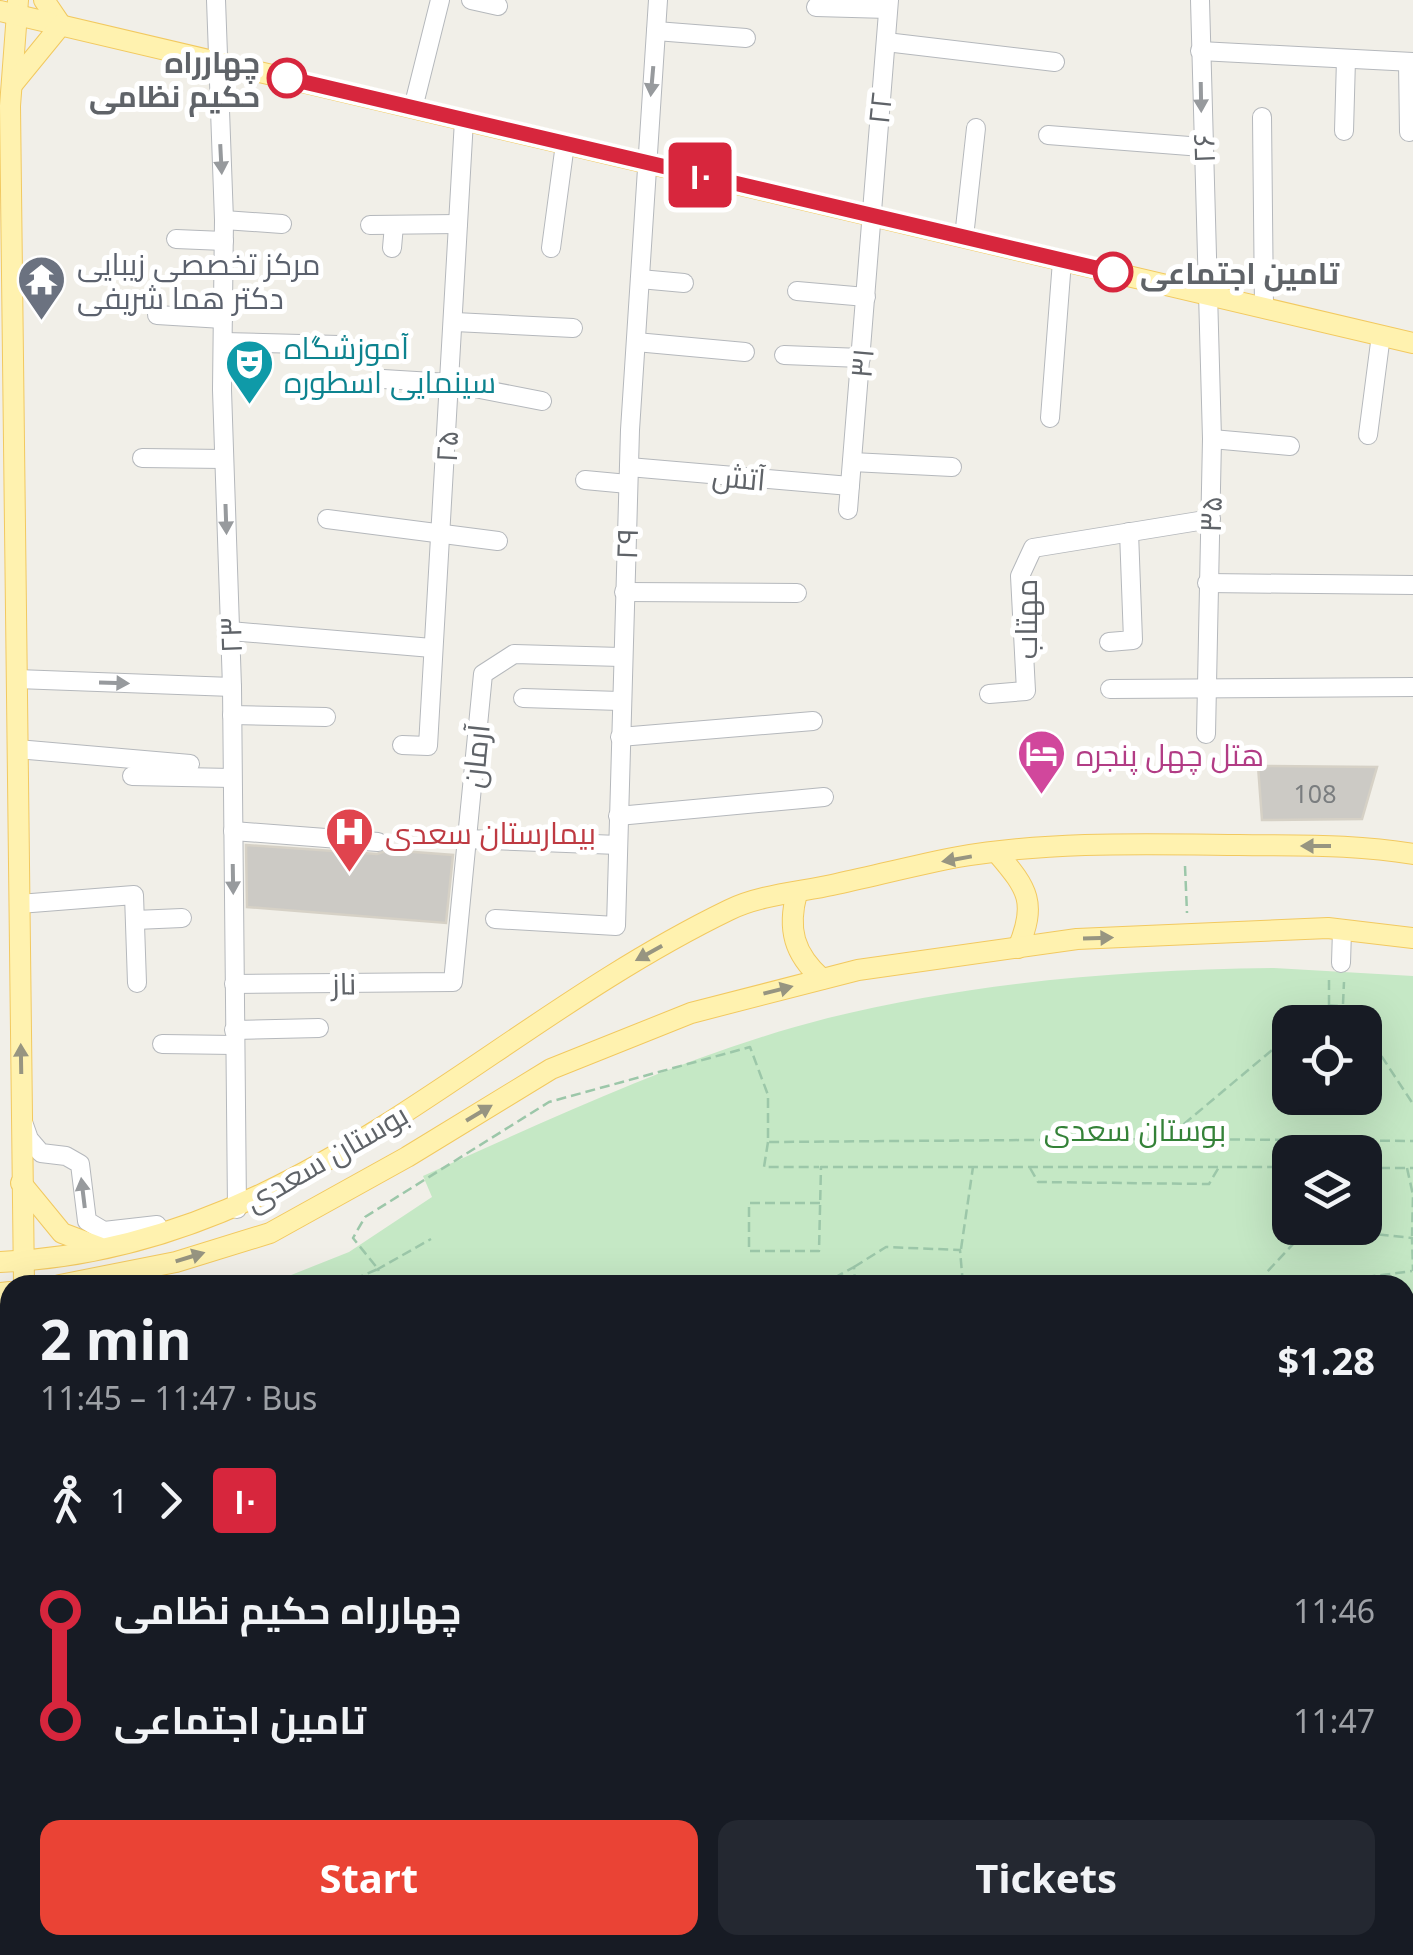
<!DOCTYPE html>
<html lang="en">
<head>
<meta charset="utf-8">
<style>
	body { margin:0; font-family:"Noto Sans",Cairo,sans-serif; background:#242831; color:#f1f3f6; height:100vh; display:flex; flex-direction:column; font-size:38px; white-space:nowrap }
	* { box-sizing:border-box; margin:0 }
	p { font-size:32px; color:#9ea1a6 }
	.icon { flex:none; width:55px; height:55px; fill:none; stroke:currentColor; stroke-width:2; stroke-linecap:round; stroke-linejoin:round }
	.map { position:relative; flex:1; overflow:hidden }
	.drawer { position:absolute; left:0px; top:1275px; width:1415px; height:680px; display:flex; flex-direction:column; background:#171b24; border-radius:30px 30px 0 0; box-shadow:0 10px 40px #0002 }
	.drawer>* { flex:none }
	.badge { padding:0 20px; border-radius:8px; font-size:35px; line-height:65px }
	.buttons { position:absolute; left:1272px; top:1005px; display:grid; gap:20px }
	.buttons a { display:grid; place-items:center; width:110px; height:110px; border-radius:20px; background:#171b24; box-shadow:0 10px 40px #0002; font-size:50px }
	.map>.badge { position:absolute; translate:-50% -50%; box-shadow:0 0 0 5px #fff }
	.legs { display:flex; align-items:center; gap:15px; height:110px; padding:0 40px; font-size:32px }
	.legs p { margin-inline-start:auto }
	.overview { display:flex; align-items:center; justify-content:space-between; height:170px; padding:0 40px }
	h1 { font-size:55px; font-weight:700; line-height:75px }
	.primary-button { display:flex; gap:20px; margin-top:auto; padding:20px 40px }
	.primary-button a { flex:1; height:115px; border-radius:20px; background:#ea4335; color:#fff; font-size:40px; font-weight:700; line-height:115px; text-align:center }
	.primary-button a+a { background:#242831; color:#f1f3f6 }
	ul { padding:0 40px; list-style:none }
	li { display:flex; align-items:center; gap:35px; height:110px; font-size:38px }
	li i { display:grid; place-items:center; width:15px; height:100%; margin:0 12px; background:currentColor }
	li i::after { content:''; width:25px; height:25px; margin:-12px; border:8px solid; border-radius:50%; background:#171b24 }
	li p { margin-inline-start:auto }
	li:first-child i { background:linear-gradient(#0000 50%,currentColor 0) }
	li:last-child i { background:linear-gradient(currentColor 50%,#0000 0) }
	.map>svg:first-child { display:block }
	.green { fill:#c5e8c5; fill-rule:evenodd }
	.water { fill:#aadaff }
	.building { fill:#cccac5; stroke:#d6d1c6; stroke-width:2.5 }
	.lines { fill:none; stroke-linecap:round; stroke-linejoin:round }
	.minor-casing { stroke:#b5b8bc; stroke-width:20 }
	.major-casing { stroke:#f2c960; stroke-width:22 }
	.path { stroke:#9cc7a9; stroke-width:2.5; stroke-dasharray:10 5; stroke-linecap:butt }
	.minor { stroke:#fff; stroke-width:18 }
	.major { stroke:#fff2af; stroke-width:20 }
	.oneway { fill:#979a9d }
	.oneway2 { fill:#979581 }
	.line-1-casing { stroke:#fff; stroke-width:22 }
	.line-1 { stroke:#d7263d; stroke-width:15 }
	.stop-1-dot { fill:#fff; stroke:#d7263d; stroke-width:5 }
	.labels { text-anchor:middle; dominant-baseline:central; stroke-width:10; stroke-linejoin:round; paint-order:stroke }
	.number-label { font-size:25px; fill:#7a7d7f }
	.stop-label { font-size:30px; font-weight:bold; fill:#5f6368; stroke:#fff; text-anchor:end }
	.street-label { font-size:30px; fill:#5f6368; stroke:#fff }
	.worship-label { font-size:30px; fill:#5b616d; stroke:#fff; text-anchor:start }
	.culture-label { font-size:30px; fill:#0d838f; stroke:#fff; text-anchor:start }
	.hotel-label { font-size:30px; fill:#b23c85; stroke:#fff; text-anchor:start }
	.health-label { font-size:30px; fill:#be3a42; stroke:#fff; text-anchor:start }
	.park-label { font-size:30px; fill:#348238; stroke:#fff }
</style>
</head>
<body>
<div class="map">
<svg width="1413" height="1955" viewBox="0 0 1413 1955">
	<rect width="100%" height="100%" fill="#f1efe8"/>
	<!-- green -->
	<g class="green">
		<path d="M1274,968L1413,976V1343L1405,1344V1285H266L349,1252L432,1197L423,1176C555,1117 687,1054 828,1018C974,982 1123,970 1274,968ZM1290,1022H1365V1098H1290ZM1290,1152H1365V1228H1290Z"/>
		<rect x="1405" y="1596" width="8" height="111"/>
		<polygon points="53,1945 427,1945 383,1955 53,1955"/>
	</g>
	<!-- water -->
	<g class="water">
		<polygon points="1413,1365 1413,1589 1405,1589 1405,1366"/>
		<polygon points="0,1542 10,1542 10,1788 0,1787"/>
	</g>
	<!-- building -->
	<g class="building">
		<polygon points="1258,766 1377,767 1362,819 1262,820"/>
		<polygon points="246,845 377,854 388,850 453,855 446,923 247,907"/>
	</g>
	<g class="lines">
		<defs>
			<g id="minor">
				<polyline points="216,0 224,220 222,390 232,687 237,1209"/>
				<polyline points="471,0 498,6"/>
				<polyline points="1200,0 1212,439 1206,734"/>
				<polyline points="816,7 888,9"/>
				<polyline points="656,31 746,38"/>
				<polyline points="886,42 1055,62"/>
				<polyline points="1200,51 1413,62"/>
				<polyline points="1408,62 1409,132"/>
				<polyline points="413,108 440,0"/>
				<polyline points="1262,117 1264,308"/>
				<polyline points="1344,131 1346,59"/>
				<polyline points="1048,135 1202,147"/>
				<polyline points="224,220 282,224"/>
				<polyline points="370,225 458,224"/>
				<polyline points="964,237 976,128"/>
				<polyline points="176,239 224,241"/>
				<polyline points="392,248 394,225"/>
				<polyline points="551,248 565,144"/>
				<polyline points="640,279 684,283"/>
				<polyline points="797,291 866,297"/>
				<polyline points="157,315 223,319"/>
				<polyline points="455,322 573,328"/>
				<polyline points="223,342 339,345"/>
				<polyline points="636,342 745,352"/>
				<polyline points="784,355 861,358"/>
				<polyline points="383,379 449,383 542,401"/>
				<polyline points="1050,418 1062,261"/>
				<polyline points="1368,435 1381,335"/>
				<polyline points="1212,439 1290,446"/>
				<polyline points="142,458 224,459"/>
				<polyline points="852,462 952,467"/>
				<polyline points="629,467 850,486"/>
				<polyline points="585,480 628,484"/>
				<polyline points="848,510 889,0"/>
				<polyline points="327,519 498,541"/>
				<polyline points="1207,583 1413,585"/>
				<polyline points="624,592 797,593"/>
				<polyline points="230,631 432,648"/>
				<polyline points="1109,642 1133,640 1129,532"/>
				<polyline points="17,679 232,687"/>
				<polyline points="1110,689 1413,687"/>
				<polyline points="989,694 1026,691 1020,576 1033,548 1211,519"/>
				<polyline points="523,698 620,701"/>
				<polyline points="232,715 326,717"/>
				<polyline points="620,737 813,721"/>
				<polyline points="402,745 428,746 464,120"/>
				<polyline points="17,749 190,764"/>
				<polyline points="132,776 232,778"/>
				<polyline points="618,816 824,797"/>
				<polyline points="233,831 378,842"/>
				<polyline points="467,839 618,845"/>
				<polyline points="19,904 134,895 137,983"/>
				<polyline points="495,919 616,926 630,430 658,0"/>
				<polyline points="135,920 182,918"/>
				<polyline points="1341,963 1342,930"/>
				<polyline points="234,984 453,982 483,674 514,654 621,657"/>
				<polyline points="234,1030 319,1028"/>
				<polyline points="162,1044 234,1045"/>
				<polyline points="23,1122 29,1139 41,1153 66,1156 80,1164 87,1221 104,1231 157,1225"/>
				<polyline points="1405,1725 1413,1725"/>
				<polyline points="1405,1902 1413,1900"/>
				<polyline points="855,1945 856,1955"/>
				<polyline points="1162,1945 1162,1955"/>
				<polyline points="1371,1945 1374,1955"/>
				<polyline points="422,1955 467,1945"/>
				<polyline points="761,1955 761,1945"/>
			</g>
			<g id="major">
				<polyline points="18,0 10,106 24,1285"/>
				<polyline points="44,0 61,25"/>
				<polyline points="0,11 1413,343"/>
				<polyline points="12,85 61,25"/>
				<path d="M998,854C1028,889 1037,903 1018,948"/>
				<path d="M797,893C787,929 794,954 822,979"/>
				<polyline points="21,1183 62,1233 99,1247"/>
				<path d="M0,1262C297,1250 479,1031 729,910C759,895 800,892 832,885C874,876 916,865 958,857C1050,841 1146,844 1239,845C1298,846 1355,844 1413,854"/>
				<polyline points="60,1285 176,1262 270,1233 407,1157 551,1069 691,1013 858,970 1077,939 1328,928 1413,938"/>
				<polyline points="0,1293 10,1292"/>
				<polyline points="30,1945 30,1955"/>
			</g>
		</defs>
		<!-- minor casing -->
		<use href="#minor" class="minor-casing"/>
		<!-- major casing -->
		<use href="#major" class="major-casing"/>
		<!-- path -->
		<g class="path">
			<polyline points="1185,866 1187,913"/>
			<polyline points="1343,1004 1344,982"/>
			<polyline points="1329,1005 1329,978"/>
			<polyline points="1304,1022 1325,1005 1349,1007 1359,1022"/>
			<polyline points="1365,1031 1413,1104"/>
			<polyline points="1170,1139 1413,1141"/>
			<polyline points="768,1142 764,1167 819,1167"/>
			<polyline points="1030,1168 1038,1182 1209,1184 1219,1167 1290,1167"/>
			<polyline points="1365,1168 1413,1168"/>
			<polyline points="1407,1168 1413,1195 1412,1236"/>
			<polyline points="820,1203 749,1203 749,1251 819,1251 821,1167 1219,1167"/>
			<polyline points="1319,1228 1412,1238 1413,1271"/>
			<polyline points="961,1249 973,1167"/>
			<polyline points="854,1267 886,1247 960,1250 963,1285"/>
			<polyline points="340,1285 378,1269 353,1238 365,1217 549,1102 750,1047 768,1095 768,1142 1166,1139 1290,1035"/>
			<polyline points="384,1285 378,1269 431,1239"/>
			<polyline points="821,1285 854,1267 855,1285"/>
			<polyline points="1263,1285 1266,1273 1308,1228"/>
			<polyline points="1306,1285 1412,1271"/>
			<polyline points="1405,1300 1413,1300"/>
			<polyline points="1405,1327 1413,1327"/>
			<polyline points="1405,1349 1413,1348"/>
			<polyline points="0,1520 10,1521"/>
			<polyline points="1405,1602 1413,1603"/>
			<polyline points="1405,1661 1413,1661"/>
			<polyline points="0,1841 10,1839"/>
			<polyline points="150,1955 153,1945"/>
		</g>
		<!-- minor -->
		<use href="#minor" class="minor"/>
		<!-- major -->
		<use href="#major" class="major"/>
	</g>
	<!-- one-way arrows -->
	<defs><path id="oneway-solid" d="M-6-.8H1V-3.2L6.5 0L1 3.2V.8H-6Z" transform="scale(2.5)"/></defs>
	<g class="oneway">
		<use href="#oneway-solid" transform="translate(652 81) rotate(95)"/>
		<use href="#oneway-solid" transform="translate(1201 97) rotate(89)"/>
		<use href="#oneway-solid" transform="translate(221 159) rotate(87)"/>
		<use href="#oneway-solid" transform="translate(226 519) rotate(88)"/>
		<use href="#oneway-solid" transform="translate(114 683) rotate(2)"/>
		<use href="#oneway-solid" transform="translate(233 879) rotate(89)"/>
		<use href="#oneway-solid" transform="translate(83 1193) rotate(-97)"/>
	</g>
	<g class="oneway2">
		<use href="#oneway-solid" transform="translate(1316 846) rotate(-180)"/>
		<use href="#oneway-solid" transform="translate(957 859) rotate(170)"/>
		<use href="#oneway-solid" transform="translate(1098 938) rotate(-2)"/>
		<use href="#oneway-solid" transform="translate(649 953) rotate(151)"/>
		<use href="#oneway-solid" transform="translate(778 990) rotate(-14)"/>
		<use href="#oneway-solid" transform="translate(21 1059) rotate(-91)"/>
		<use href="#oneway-solid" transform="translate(479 1113) rotate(-31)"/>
		<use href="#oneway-solid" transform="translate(190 1257) rotate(-17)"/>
	</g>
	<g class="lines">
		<defs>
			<polyline id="line-1" points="287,78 1113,272"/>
		</defs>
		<!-- line-1 casing -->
		<use href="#line-1" class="line-1-casing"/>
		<!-- line-1 -->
		<use href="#line-1" class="line-1"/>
	</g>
	<!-- icons -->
	<defs>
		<symbol id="temple-pin" viewBox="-11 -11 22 30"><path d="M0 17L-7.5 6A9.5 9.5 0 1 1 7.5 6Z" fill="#6b7280" stroke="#fff"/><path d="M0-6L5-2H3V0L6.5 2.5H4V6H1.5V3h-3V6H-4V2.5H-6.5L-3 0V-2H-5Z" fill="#fff"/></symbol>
		<symbol id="theatre-pin" viewBox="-11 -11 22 30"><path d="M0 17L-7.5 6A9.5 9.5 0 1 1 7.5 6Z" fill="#0f9aa8" stroke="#fff"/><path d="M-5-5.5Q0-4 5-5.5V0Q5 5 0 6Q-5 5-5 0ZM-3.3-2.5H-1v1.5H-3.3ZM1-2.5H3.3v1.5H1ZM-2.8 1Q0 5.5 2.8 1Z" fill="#fff"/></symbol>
		<symbol id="hotel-pin" viewBox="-11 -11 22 30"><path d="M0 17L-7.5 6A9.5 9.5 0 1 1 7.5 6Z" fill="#d1479c" stroke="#fff"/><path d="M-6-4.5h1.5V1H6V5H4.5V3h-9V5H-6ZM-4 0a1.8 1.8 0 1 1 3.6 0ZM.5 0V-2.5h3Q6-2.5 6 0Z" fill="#fff"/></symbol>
		<symbol id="hospital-pin" viewBox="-11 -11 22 30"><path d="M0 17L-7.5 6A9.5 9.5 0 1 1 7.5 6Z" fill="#e0444e" stroke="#fff"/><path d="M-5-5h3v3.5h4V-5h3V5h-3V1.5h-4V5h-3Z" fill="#fff"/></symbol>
	</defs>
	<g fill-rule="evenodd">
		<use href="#temple-pin" x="14" y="252" width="55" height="75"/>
		<use href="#theatre-pin" x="222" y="336" width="55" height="75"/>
		<use href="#hotel-pin" x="1014" y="726" width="55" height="75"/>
		<use href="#hospital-pin" x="322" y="804" width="55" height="75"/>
	</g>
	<!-- markers -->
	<g class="stop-1-dot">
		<circle cx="287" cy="78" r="18"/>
		<circle cx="1113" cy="272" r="18"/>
	</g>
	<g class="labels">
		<!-- number labels -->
		<g class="number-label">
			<text x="1315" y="793">108</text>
		</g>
		<!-- stop labels -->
		<g class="stop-label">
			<text x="260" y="61">چهارراه<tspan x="260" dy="34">حکیم نظامی</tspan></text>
			<text x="1140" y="272" text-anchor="start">تامین اجتماعی</text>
		</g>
		<!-- street labels -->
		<g class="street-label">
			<text transform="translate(879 108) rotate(-84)">۲۲</text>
			<text transform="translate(1203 148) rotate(-92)">۲۶</text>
			<text transform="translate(861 363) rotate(-85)">۳۱</text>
			<text transform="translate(446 446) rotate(-87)">۲۵</text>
			<text transform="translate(739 477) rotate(5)">آتش</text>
			<text transform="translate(1210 514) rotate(-88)">۳۵</text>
			<text transform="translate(626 544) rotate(-88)">۲۹</text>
			<text transform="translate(1025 619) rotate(-90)">مهتاب</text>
			<text transform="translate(230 635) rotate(-92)">۲۳</text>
			<text transform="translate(475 756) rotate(-84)">آرمان</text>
			<text transform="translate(344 983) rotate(-1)">ناز</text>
			<text transform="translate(326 1157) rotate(-30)">بوستان سعدی</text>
		</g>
		<!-- worship labels -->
		<g class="worship-label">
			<text x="77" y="263">مرکز تخصصی زیبایی<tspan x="77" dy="34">دکتر هما شریفی</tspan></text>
		</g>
		<!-- culture labels -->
		<g class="culture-label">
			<text x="284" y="347">آموزشگاه<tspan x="284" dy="34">سینمایی اسطوره</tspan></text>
		</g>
		<!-- hotel labels -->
		<g class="hotel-label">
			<text x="1076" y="754">هتل چهل پنجره</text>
		</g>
		<!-- health labels -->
		<g class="health-label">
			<text x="385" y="832">بیمارستان سعدی</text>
		</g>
		<!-- park labels -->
		<g class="park-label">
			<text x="1135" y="1129">بوستان سعدی</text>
		</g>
	</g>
</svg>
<div class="buttons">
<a><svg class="icon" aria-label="locate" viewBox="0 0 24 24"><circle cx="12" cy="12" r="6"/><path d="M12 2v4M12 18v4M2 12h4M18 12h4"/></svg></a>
<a><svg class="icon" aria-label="layers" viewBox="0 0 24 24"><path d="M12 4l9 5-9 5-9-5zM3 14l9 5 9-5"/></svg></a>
</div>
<b class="badge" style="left:700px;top:175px;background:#d7263d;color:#fff">۱۰</b>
<section class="drawer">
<div class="overview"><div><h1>2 min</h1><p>11:45 – 11:47 · Bus</p></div><b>$1.28</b></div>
<div class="legs"><svg class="icon" aria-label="walk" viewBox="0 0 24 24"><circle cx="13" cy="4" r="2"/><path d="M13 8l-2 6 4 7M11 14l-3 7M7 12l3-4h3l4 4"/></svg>1<svg class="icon" aria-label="forward" viewBox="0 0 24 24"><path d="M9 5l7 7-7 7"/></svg><b class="badge" style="background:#d7263d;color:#fff">۱۰</b></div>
<ul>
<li><i style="color:#d7263d"></i><b>چهارراه حکیم نظامی</b><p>11:46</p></li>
<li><i style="color:#d7263d"></i><b>تامین اجتماعی</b><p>11:47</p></li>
</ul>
<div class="primary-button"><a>Start</a><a>Tickets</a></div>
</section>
</div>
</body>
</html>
